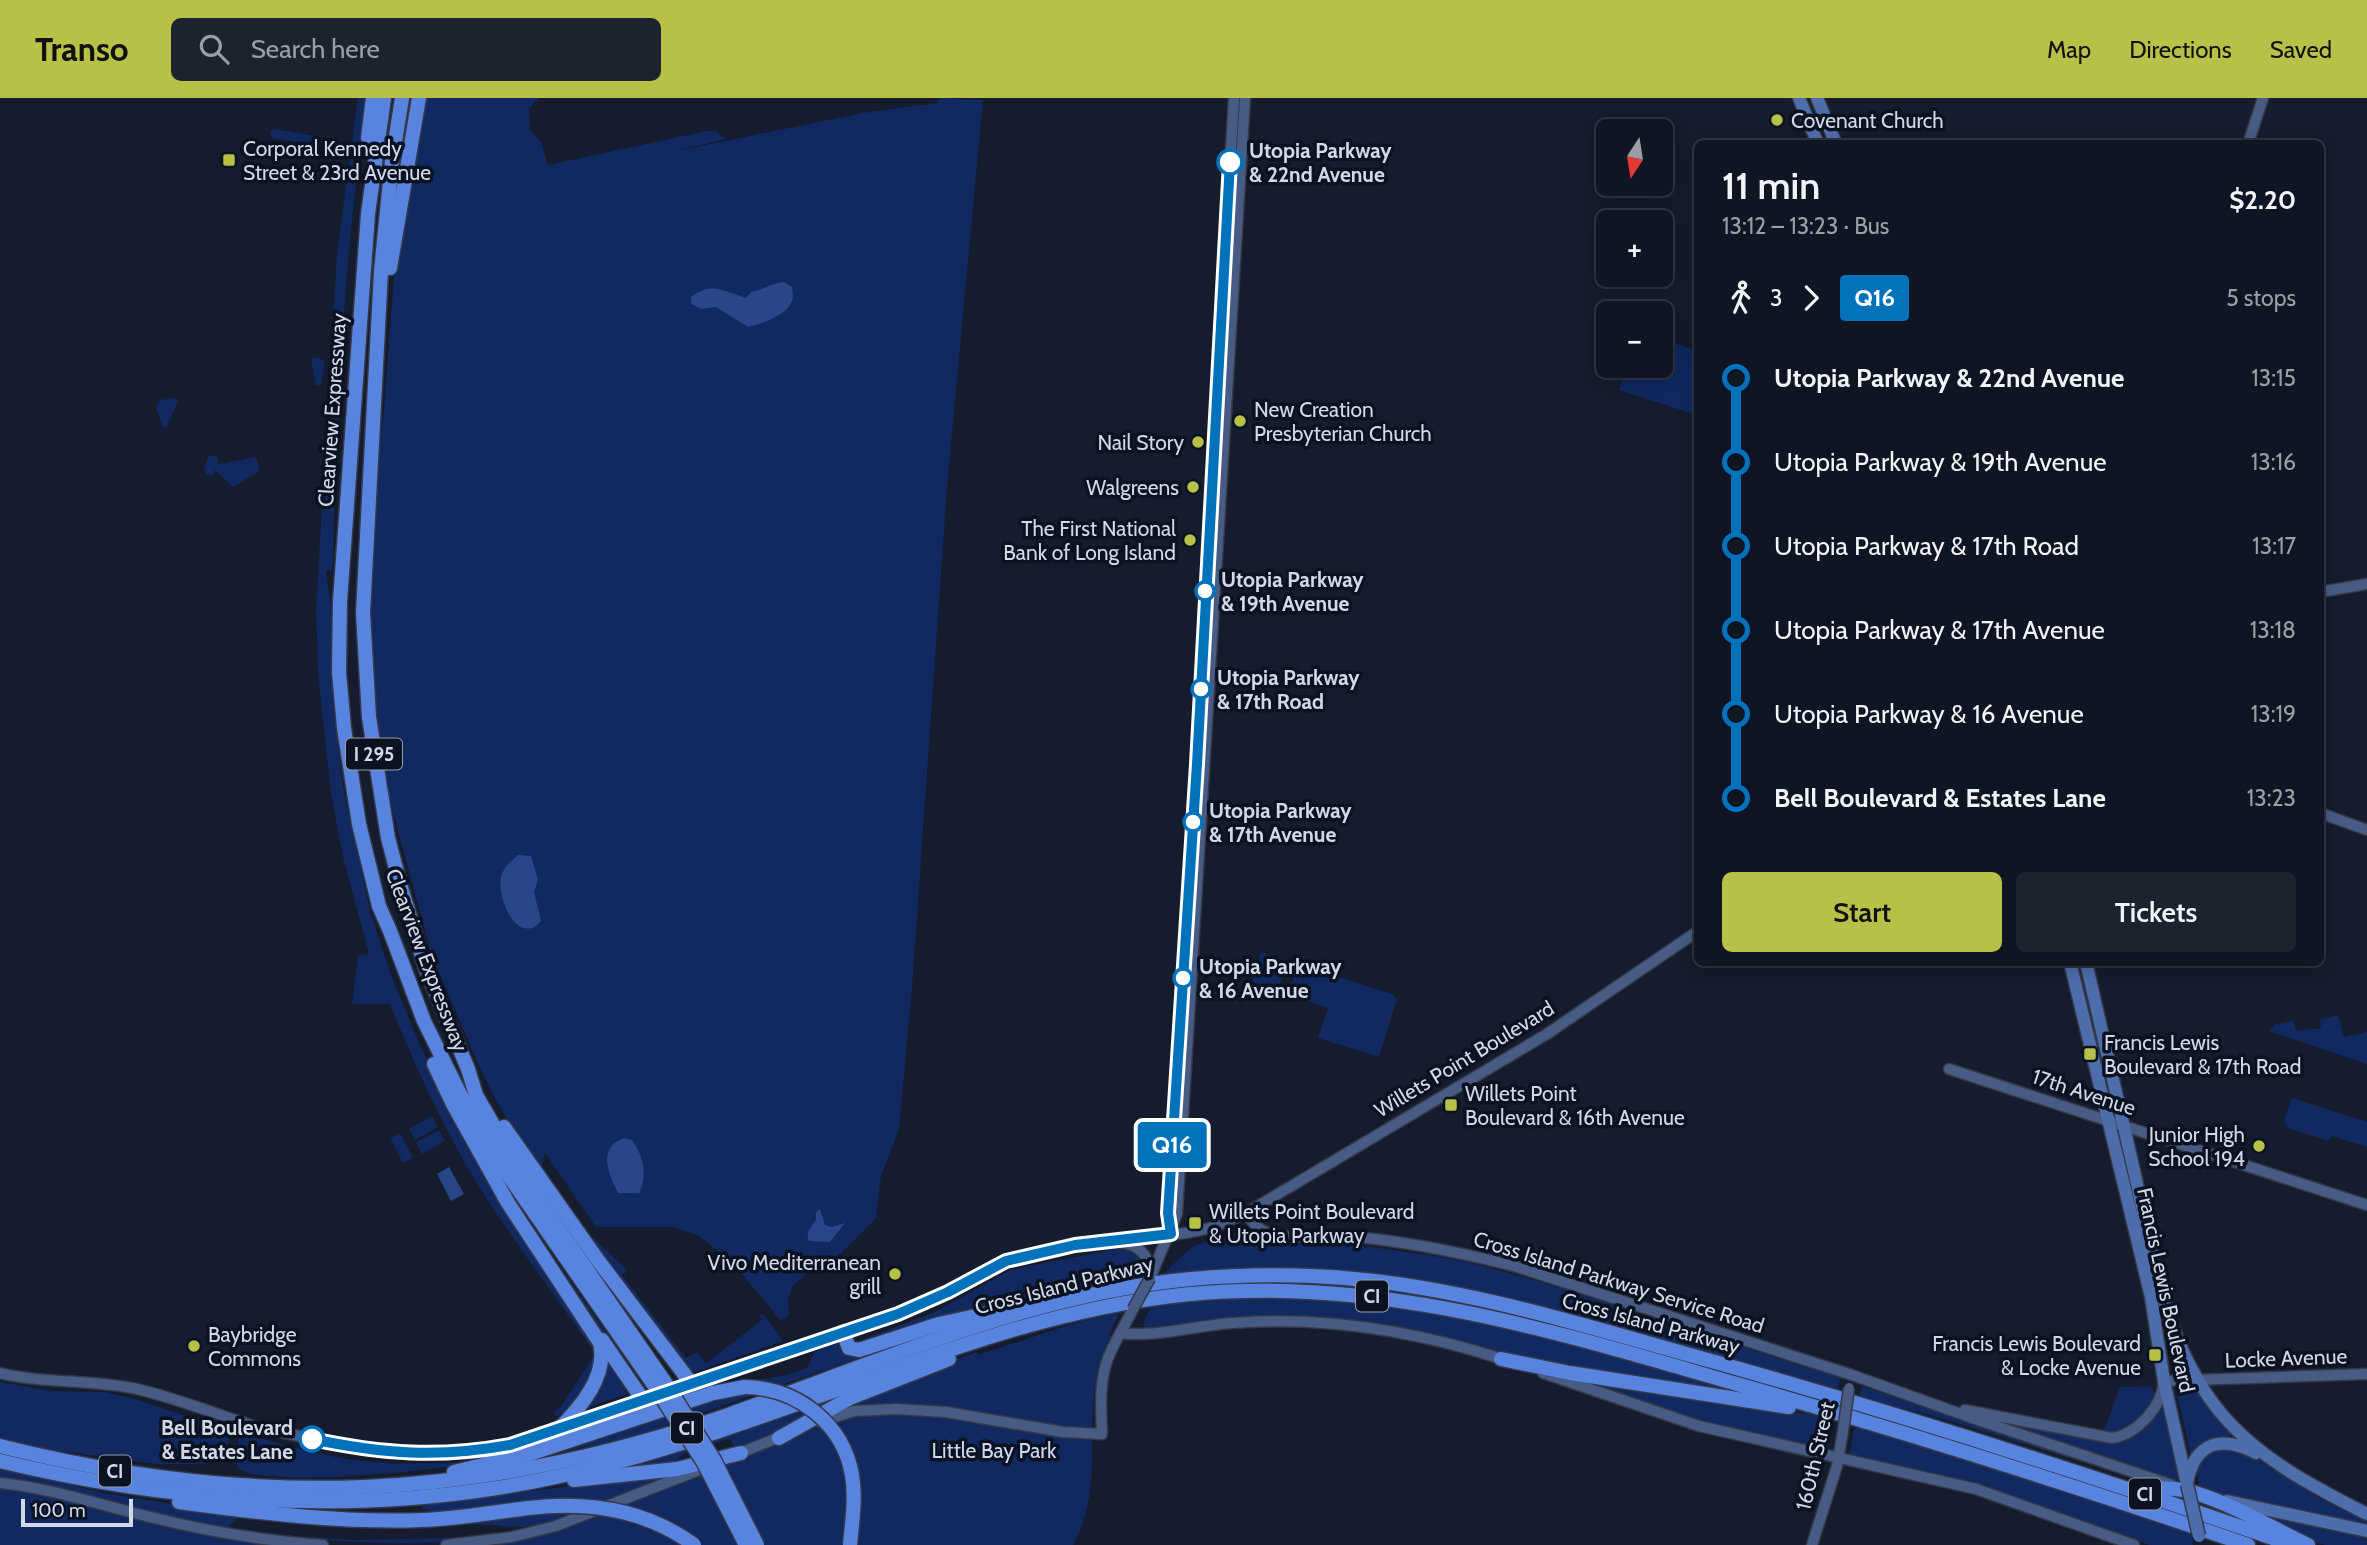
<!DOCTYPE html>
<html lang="en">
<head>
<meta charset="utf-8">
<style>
	body { margin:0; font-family:Cabin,sans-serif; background:#1d222f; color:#f1f3f6; height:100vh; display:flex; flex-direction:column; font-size:26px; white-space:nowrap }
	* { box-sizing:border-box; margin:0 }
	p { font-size:23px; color:#9b9fa5 }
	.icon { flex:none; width:38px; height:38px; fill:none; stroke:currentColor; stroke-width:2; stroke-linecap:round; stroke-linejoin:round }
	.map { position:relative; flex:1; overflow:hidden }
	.sheet { position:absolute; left:1694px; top:42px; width:630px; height:826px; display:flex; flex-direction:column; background:#0f1522; border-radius:10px; box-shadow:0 4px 18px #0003,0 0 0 2px #2f3440 }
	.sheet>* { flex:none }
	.badge { padding:0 14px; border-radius:5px; font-size:24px; line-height:46px }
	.needle { width:46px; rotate:192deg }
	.tools { position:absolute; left:1596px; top:21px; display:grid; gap:14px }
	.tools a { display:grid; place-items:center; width:77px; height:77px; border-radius:10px; background:#0f1522; box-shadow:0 4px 18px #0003,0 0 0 2px #2f3440; font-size:35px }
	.scale { position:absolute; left:21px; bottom:18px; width:112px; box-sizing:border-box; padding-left:7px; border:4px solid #d2d8e4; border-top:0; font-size:19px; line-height:24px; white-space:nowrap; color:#d2d8e4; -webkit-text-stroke:5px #0b1323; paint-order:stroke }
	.map>.badge { position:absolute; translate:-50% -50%; box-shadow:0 0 0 4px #fff }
	.legs { display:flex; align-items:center; gap:10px; height:77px; padding:0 28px; font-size:23px }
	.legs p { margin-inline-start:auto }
	.summary { display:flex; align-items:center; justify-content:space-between; height:119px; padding:0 28px }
	h1 { font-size:38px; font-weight:600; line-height:52px }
	.cta { display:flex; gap:14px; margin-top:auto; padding:14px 28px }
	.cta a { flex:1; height:80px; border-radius:10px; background:#b7c148; color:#111; font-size:28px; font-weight:600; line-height:80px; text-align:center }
	.cta a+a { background:#1d222f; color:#f1f3f6 }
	ul { padding:0 28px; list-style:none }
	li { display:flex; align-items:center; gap:24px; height:84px; font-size:26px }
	li i { display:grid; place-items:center; width:10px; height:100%; margin:0 9px; background:currentColor }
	li i::after { content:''; width:18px; height:18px; margin:-9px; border:5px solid; border-radius:50%; background:#0f1522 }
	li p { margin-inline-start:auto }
	li:first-child i { background:linear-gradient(#0000 50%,currentColor 0) }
	li:last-child i { background:linear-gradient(currentColor 50%,#0000 0) }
	header { display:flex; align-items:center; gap:42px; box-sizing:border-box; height:98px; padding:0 35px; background:#b7c148; color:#111 }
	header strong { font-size:33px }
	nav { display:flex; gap:38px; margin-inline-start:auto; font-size:24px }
	.search { width:490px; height:63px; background:#1d222f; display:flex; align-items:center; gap:18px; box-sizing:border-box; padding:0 24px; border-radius:10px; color:#9b9fa5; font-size:26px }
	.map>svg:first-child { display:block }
	.green { fill:#112960; fill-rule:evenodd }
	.water { fill:#284689 }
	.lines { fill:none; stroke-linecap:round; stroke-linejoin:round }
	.secondary-casing { stroke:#343847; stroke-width:13 }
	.primary-casing { stroke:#343847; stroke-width:15 }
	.highway-casing { stroke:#343847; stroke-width:17 }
	.secondary { stroke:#475b84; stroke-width:10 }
	.primary { stroke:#4e6dac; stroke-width:12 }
	.highway { stroke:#5884e0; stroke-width:14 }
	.secondary-bridge-casing { stroke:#343847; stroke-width:13; stroke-linecap:butt }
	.primary-bridge-casing { stroke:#343847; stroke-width:15; stroke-linecap:butt }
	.highway-bridge-casing { stroke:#343847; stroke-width:17; stroke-linecap:butt }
	.secondary-bridge { stroke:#475b84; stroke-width:10 }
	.primary-bridge { stroke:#4e6dac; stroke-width:12 }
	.highway-bridge { stroke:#5884e0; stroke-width:14 }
	.line-1-casing { stroke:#fff; stroke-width:16 }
	.line-1 { stroke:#0072bc; stroke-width:10 }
	.poi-dot { fill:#b7c148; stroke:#0b1323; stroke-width:2.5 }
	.stop-1-dot { fill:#fff; stroke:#0072bc; stroke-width:3.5 }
	.labels { text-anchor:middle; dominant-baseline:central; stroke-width:7; stroke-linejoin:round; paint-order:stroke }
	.shield { fill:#0b1323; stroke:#969daa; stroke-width:2 }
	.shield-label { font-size:19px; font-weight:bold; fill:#d2d8e4 }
	.poi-label { font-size:21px; fill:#d2d8e4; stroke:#0b1323; text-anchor:start }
	.stop-label { font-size:21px; font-weight:bold; fill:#d2d8e4; stroke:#0b1323; text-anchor:start }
	.street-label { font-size:21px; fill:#d2d8e4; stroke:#0b1323 }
	.park-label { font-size:21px; fill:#cfd9ed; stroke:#0b1323 }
</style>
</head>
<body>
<header>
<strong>Transo</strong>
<div class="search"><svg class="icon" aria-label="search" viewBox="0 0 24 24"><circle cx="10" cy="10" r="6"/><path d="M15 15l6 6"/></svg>Search here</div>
<nav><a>Map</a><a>Directions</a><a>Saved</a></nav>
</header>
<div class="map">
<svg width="2367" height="1447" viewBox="0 0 2367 1447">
	<rect width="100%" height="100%" fill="#141c2d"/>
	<!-- green -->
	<g class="green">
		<path d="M358,0H366C346,152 335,312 333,465L332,472L326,473L331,509L332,577L336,627L343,688L370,813L391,877L419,945L450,1011L595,1243L597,1274L571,1309L557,1319L553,1314L560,1310L592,1261L594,1254C559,1203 521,1153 487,1101C447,1039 417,973 390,906H352L358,857L369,856L343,759L331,696L318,576L316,511L337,155Z"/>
		<polygon points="423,0 539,0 529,10 530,32 541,44 548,67 707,33 716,33 726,41 671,54 863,15 937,5 941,0 983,2 947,389 912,890 899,1031 881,1078 876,1120 838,1158 810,1172 792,1189 788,1201 789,1217 781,1223 733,1165 699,1138 674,1129 596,1129 545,1055 542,1068 521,1045 496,1002 479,968 432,858 387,692 376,603 371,524 373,439 379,351 384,312 395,165"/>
		<polygon points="274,31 314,38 316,42 313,47 272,40 270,34"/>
		<polygon points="1661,241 1697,253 1697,317 1619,292 1627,268 1661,268"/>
		<polygon points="318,259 325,264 321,286 316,288 311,261"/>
		<polygon points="176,300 178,303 167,329 163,330 156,310 160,302"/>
		<polygon points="212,357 217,359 219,366 256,359 260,373 233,389 215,372 213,377 207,377 204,372 208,359"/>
		<polygon points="1261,854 1287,862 1278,892 1252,884"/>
		<polygon points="1298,866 1392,896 1397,901 1379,959 1318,940 1328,910 1288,896"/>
		<polygon points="2338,917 2344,939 2367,934 2367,966 2269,933 2276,926 2294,923 2296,933 2321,930 2320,921"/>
		<polygon points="2292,1000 2367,1024 2367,1049 2332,1038 2329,1043 2288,1030 2284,1023"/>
		<polygon points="432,1018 438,1029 415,1042 409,1031"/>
		<polygon points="439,1032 445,1043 422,1056 416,1044"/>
		<polygon points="400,1035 413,1060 403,1065 390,1040"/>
		<polygon points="525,1118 645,1290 639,1292 524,1123"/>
		<polygon points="594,1140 627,1172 622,1177 686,1260 697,1254 706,1265 762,1222 759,1218 761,1216 766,1219 783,1243 692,1275 591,1141"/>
		<path d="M1242,1140L1343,1145L1441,1159L1483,1168L1541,1184L1840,1280L1838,1293L1457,1190L1410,1180L1333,1172L1162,1178C1192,1147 1195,1141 1242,1140Z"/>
		<polygon points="1121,1150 1132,1152 1140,1158 1137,1182 967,1215 860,1246 859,1243 935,1214 1010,1172"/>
		<path d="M1235,1199C1277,1199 1320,1198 1362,1204C1496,1221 1625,1261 1754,1298L1523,1263L1465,1245L1415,1232L1353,1222L1294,1219L1225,1220L1143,1230L1145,1220L1152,1207Z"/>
		<path d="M1120,1214L1109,1237L1112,1239C1106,1250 1100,1262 1097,1275C1085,1333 1104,1392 1073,1447H482L510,1443L838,1322L829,1315L874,1292L976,1254L978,1257L1075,1225Z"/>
		<polygon points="930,1235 636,1338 557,1355 553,1354 747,1283 783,1278 807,1270 815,1253 838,1244 842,1247"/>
		<polygon points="608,1261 633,1294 580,1312"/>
		<polygon points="1574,1281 1764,1308 1833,1321 1828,1352 1699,1323"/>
		<polygon points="0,1284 51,1293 104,1294 135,1301 228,1332 230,1335 227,1353 203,1366 156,1366 37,1350 0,1341"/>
		<polygon points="1862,1288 2077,1361 2076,1362 1927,1316 1859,1300"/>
		<path d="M2151,1288L2155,1297C2143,1315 2129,1337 2104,1333L2120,1289Z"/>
		<polygon points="2180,1290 2194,1291 2231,1337 2229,1341 2191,1358 2177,1296"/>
		<path d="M848,1294L850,1296L814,1317L784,1332L729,1354L675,1368L628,1373L627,1368L683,1351ZM728,1341L732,1343L733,1348L730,1350L690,1362L677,1363V1361L684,1356Z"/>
		<polygon points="2162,1306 2164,1306 2181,1386 2006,1327 1993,1320 2114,1345 2134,1336"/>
		<polygon points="1861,1330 2082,1398 2192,1435 2193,1447 2149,1447 1981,1387 1849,1357 1854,1331"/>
		<path d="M244,1336C283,1346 322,1359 362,1363C397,1367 432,1365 467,1365C432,1373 259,1391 237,1369L239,1340Z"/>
		<path d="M2221,1347L2256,1360L2319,1400L2367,1424V1428L2200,1392C2194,1364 2198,1362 2221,1347Z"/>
		<polygon points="0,1370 104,1395 241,1417 228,1429 221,1430 0,1381"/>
		<polygon points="683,1373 538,1429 536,1427 523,1429 449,1425 448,1427 381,1430 437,1415 423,1411 422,1409 432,1406"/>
		<polygon points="0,1389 25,1392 277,1447 0,1447"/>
		<polygon points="2246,1411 2367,1437 2367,1447 2325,1447 2293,1436"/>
		<path d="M236,1430L294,1438L353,1442L447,1440L448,1444C376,1447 306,1443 235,1432Z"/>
	</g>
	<!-- water -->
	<g class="water">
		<path d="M784,184L792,189C793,195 794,201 790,207C783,218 761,226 748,229L716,209L702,211L691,206V199C712,183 724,193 746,200L751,194C763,192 772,185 784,184Z"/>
		<path d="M518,757L531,758L538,782L534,794L541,823C538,826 535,829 532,830C511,836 497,795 501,779C503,770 511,763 518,757Z"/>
		<path d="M624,1040L632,1042C643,1058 648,1076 639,1095H618C608,1075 597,1049 624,1040Z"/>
		<polygon points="449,1069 464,1096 451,1103 437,1076"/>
		<path d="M820,1111L825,1127L832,1129L845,1125L830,1144L809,1143C805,1134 811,1129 816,1122V1114Z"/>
	</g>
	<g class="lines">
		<defs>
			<g id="secondary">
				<polyline points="2248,46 2263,0"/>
				<polyline points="2320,494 2367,486"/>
				<polyline points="2320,715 2367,732"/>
				<polyline points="1949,971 2367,1107"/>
				<path d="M1246,1115C1252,1124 1258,1132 1269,1135C1290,1142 1322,1137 1344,1138C1402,1142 1458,1154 1514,1168L1852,1277L1975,1321L2172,1387"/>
				<polyline points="1170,1133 1168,1115 1198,645 1210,408 1234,0"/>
				<path d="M1119,1144C1139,1147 1149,1156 1150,1176"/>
				<polyline points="1150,1180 1177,1116 1245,0"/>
				<path d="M1121,1235C1154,1240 1198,1227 1233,1225C1326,1218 1420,1234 1508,1263"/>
				<path d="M0,1275C45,1286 91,1281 137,1291C176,1300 215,1316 254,1328C270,1333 288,1336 305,1339C377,1355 438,1361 511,1347L898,1216L948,1194L1006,1163L1075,1147L1186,1135L1211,1130L1246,1115L1547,936L1698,833"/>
				<polyline points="1543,1275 1699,1328 1976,1391 2134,1447"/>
				<path d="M1965,1312L2112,1340C2138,1336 2162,1308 2164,1283L2367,1276"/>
				<path d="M820,1324L854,1313L896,1311L946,1314L1063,1334L1102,1336C1101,1310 1099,1284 1108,1260C1115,1243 1125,1227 1133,1211"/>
				<polyline points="735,1357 785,1337"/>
				<path d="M0,1385C49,1390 94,1405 142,1417C201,1432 262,1443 323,1447"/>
				<polyline points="446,1447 512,1439 556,1428 704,1370"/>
				<polyline points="1812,1447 1837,1368 1843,1333"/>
			</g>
			<g id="primary">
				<polyline points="1799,0 1818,46"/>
				<polyline points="1817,0 1836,46"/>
				<polyline points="2070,864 2151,1199 2164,1283 2187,1386"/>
				<path d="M2086,864C2102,935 2118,1006 2135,1077C2153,1158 2165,1247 2220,1314C2259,1361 2314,1389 2367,1416"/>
				<path d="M2187,1385C2195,1343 2222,1337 2256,1355"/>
				<polyline points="2227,1403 2367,1433"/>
			</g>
			<g id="highway">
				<polyline points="384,0 368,116 340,503 339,574 344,630 359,726 379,808 390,833 424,923 460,996 502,1068 654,1287"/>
				<polyline points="402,0 392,63 381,173 363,515 369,619 388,740 402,793 426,871 468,971 476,997 525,1082 664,1283"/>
				<polyline points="368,40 373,0"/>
				<polyline points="390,170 419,0"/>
				<path d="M434,966L453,1006L508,1105L600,1245C608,1278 580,1310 558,1332"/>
				<polyline points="504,1029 597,1161 691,1285"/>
				<polyline points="843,1234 849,1250 859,1252 939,1226 1008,1211"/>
				<polyline points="602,1242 643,1302"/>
				<polyline points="1501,1261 1570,1275 1789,1309"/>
				<polyline points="779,1340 850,1300 949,1261"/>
				<path d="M0,1348C254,1412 476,1403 725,1318C877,1265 1029,1196 1191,1181C1262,1175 1334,1176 1404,1187C1510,1203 1613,1236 1715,1264C1910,1319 2102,1381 2293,1447"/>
				<path d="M0,1363C161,1402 332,1416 497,1390C573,1378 648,1357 722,1332C876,1281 1026,1212 1190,1196C1381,1178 1556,1234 1737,1286C1909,1335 2079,1389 2248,1447"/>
				<polyline points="454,1374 529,1356 713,1295 745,1289"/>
				<polyline points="574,1382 677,1371 741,1355"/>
				<path d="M2143,1388C2159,1392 2177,1389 2192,1394C2233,1406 2270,1429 2308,1447"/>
				<path d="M179,1404C259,1415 341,1425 422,1422C458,1421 494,1414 529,1410"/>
			</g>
		</defs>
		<!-- secondary casing -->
		<use href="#secondary" class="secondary-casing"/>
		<!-- primary casing -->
		<use href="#primary" class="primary-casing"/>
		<!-- highway casing -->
		<use href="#highway" class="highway-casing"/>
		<!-- secondary -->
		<use href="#secondary" class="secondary"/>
		<!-- primary -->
		<use href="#primary" class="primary"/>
		<!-- highway -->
		<use href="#highway" class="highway"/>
		<defs>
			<g id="secondary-bridge">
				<polyline points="1133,1211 1150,1180"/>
				<polyline points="1843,1333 1849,1290"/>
			</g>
			<polyline id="primary-bridge" points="2187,1386 2199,1438"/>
			<g id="highway-bridge">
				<polyline points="664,1283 714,1362 757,1447"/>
				<polyline points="654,1287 704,1365 746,1447"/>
				<path d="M745,1289C797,1290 843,1325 852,1377C856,1400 852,1424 850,1447"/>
				<path d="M529,1410C589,1403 645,1411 694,1447"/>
			</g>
		</defs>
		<!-- secondary-bridge casing -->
		<use href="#secondary-bridge" class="secondary-bridge-casing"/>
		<!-- primary-bridge casing -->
		<use href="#primary-bridge" class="primary-bridge-casing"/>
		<!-- highway-bridge casing -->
		<use href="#highway-bridge" class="highway-bridge-casing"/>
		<!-- secondary-bridge -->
		<use href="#secondary-bridge" class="secondary-bridge"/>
		<!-- primary-bridge -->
		<use href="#primary-bridge" class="primary-bridge"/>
		<!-- highway-bridge -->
		<use href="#highway-bridge" class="highway-bridge"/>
	</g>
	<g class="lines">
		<defs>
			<path id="line-1" d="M312,1341C383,1356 439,1360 510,1347L898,1216L948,1194L1006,1163L1075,1147L1171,1136L1168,1115L1197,666L1230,64"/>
		</defs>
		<!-- line-1 casing -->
		<use href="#line-1" class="line-1-casing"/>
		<!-- line-1 -->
		<use href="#line-1" class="line-1"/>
	</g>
	<!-- markers -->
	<g class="poi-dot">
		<circle cx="1777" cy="22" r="7"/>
		<rect x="222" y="55" width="14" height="14" rx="3.5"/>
		<circle cx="1240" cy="323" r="7"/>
		<circle cx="1198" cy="344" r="7"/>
		<circle cx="1193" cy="389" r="7"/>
		<circle cx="1190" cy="442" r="7"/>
		<rect x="2083" y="949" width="14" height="14" rx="3.5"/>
		<rect x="1444" y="1000" width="14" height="14" rx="3.5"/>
		<circle cx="2259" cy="1048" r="7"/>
		<rect x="1188" y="1118" width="14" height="14" rx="3.5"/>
		<circle cx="895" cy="1176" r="7"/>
		<circle cx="194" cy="1248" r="7"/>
		<rect x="2148" y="1250" width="14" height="14" rx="3.5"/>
	</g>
	<g class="stop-1-dot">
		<circle cx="1230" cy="64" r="12"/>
		<circle cx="1205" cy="493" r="9"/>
		<circle cx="1201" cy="591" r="9"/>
		<circle cx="1193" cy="724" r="9"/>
		<circle cx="1183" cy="880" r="9"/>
		<circle cx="312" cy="1341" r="12"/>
	</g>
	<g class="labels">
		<!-- shield labels -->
		<g class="shield">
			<rect x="346" y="640.5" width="56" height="31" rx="5"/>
			<rect x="1356" y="1182.5" width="32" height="31" rx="5"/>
			<rect x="671" y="1314.5" width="32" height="31" rx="5"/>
			<rect x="99" y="1357.5" width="32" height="31" rx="5"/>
			<rect x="2129" y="1380.5" width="32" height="31" rx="5"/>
		</g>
		<g class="shield-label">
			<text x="374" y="656">I 295</text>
			<text x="1372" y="1198">CI</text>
			<text x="687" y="1330">CI</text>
			<text x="115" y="1373">CI</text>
			<text x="2145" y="1396">CI</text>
		</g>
		<!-- poi labels -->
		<g class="poi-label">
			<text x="1791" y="22">Covenant Church</text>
			<text x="243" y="50">Corporal Kennedy<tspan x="243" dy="24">Street &amp; 23rd Avenue</tspan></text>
			<text x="1254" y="311">New Creation<tspan x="1254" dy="24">Presbyterian Church</tspan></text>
			<text x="1184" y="344" text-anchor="end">Nail Story</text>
			<text x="1179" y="389" text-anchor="end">Walgreens</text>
			<text x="1176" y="430" text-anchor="end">The First National<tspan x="1176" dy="24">Bank of Long Island</tspan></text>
			<text x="2104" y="944">Francis Lewis<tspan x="2104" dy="24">Boulevard &amp; 17th Road</tspan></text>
			<text x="1465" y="995">Willets Point<tspan x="1465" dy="24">Boulevard &amp; 16th Avenue</tspan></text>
			<text x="2245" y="1036" text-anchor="end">Junior High<tspan x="2245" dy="24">School 194</tspan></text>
			<text x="1209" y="1113">Willets Point Boulevard<tspan x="1209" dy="24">&amp; Utopia Parkway</tspan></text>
			<text x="881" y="1164" text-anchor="end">Vivo Mediterranean<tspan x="881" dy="24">grill</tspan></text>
			<text x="208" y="1236">Baybridge<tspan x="208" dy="24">Commons</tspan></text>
			<text x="2141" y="1245" text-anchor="end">Francis Lewis Boulevard<tspan x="2141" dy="24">&amp; Locke Avenue</tspan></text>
		</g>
		<!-- stop labels -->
		<g class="stop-label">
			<text x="1249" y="52">Utopia Parkway<tspan x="1249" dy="24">&amp; 22nd Avenue</tspan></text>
			<text x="1221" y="481">Utopia Parkway<tspan x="1221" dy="24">&amp; 19th Avenue</tspan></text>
			<text x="1217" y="579">Utopia Parkway<tspan x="1217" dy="24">&amp; 17th Road</tspan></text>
			<text x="1209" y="712">Utopia Parkway<tspan x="1209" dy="24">&amp; 17th Avenue</tspan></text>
			<text x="1199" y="868">Utopia Parkway<tspan x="1199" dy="24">&amp; 16 Avenue</tspan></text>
			<text x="293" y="1329" text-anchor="end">Bell Boulevard<tspan x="293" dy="24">&amp; Estates Lane</tspan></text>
		</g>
		<!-- street labels -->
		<g class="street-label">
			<text transform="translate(332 312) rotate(-86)">Clearview Expressway</text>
			<text transform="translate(427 862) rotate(69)">Clearview Expressway</text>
			<text transform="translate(1464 961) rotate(-31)">Willets Point Boulevard</text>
			<text transform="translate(2084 994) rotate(18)">17th Avenue</text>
			<text transform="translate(1619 1184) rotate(17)">Cross Island Parkway Service Road</text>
			<text transform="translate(1064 1187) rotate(-14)">Cross Island Parkway</text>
			<text transform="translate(2166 1192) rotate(78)">Francis Lewis Boulevard</text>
			<text transform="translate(1651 1225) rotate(15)">Cross Island Parkway</text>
			<text transform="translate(2286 1260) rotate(-2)">Locke Avenue</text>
			<text transform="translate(1815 1358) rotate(-77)">160th Street</text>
		</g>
		<!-- park labels -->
		<g class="park-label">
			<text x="994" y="1352">Little Bay Park</text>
		</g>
	</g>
</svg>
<div class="tools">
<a><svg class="needle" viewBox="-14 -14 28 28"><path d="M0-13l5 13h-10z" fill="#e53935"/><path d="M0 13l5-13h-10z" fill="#9b9fa5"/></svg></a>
<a>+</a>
<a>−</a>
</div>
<div class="scale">100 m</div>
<b class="badge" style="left:1172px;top:1047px;background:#0072bc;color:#fff">Q16</b>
<section class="sheet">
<div class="summary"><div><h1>11 min</h1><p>13:12 – 13:23 · Bus</p></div><b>$2.20</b></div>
<div class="legs"><svg class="icon" aria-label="walk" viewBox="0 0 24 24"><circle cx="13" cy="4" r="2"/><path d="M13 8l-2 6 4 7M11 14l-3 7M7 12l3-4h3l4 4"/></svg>3<svg class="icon" aria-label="forward" viewBox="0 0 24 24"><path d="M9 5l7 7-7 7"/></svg><b class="badge" style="background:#0072bc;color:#fff">Q16</b><p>5 stops</p></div>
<ul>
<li><i style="color:#0072bc"></i><b>Utopia Parkway &amp; 22nd Avenue</b><p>13:15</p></li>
<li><i style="color:#0072bc"></i><span>Utopia Parkway &amp; 19th Avenue</span><p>13:16</p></li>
<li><i style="color:#0072bc"></i><span>Utopia Parkway &amp; 17th Road</span><p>13:17</p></li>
<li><i style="color:#0072bc"></i><span>Utopia Parkway &amp; 17th Avenue</span><p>13:18</p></li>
<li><i style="color:#0072bc"></i><span>Utopia Parkway &amp; 16 Avenue</span><p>13:19</p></li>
<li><i style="color:#0072bc"></i><b>Bell Boulevard &amp; Estates Lane</b><p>13:23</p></li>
</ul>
<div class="cta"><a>Start</a><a>Tickets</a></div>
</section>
</div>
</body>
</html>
